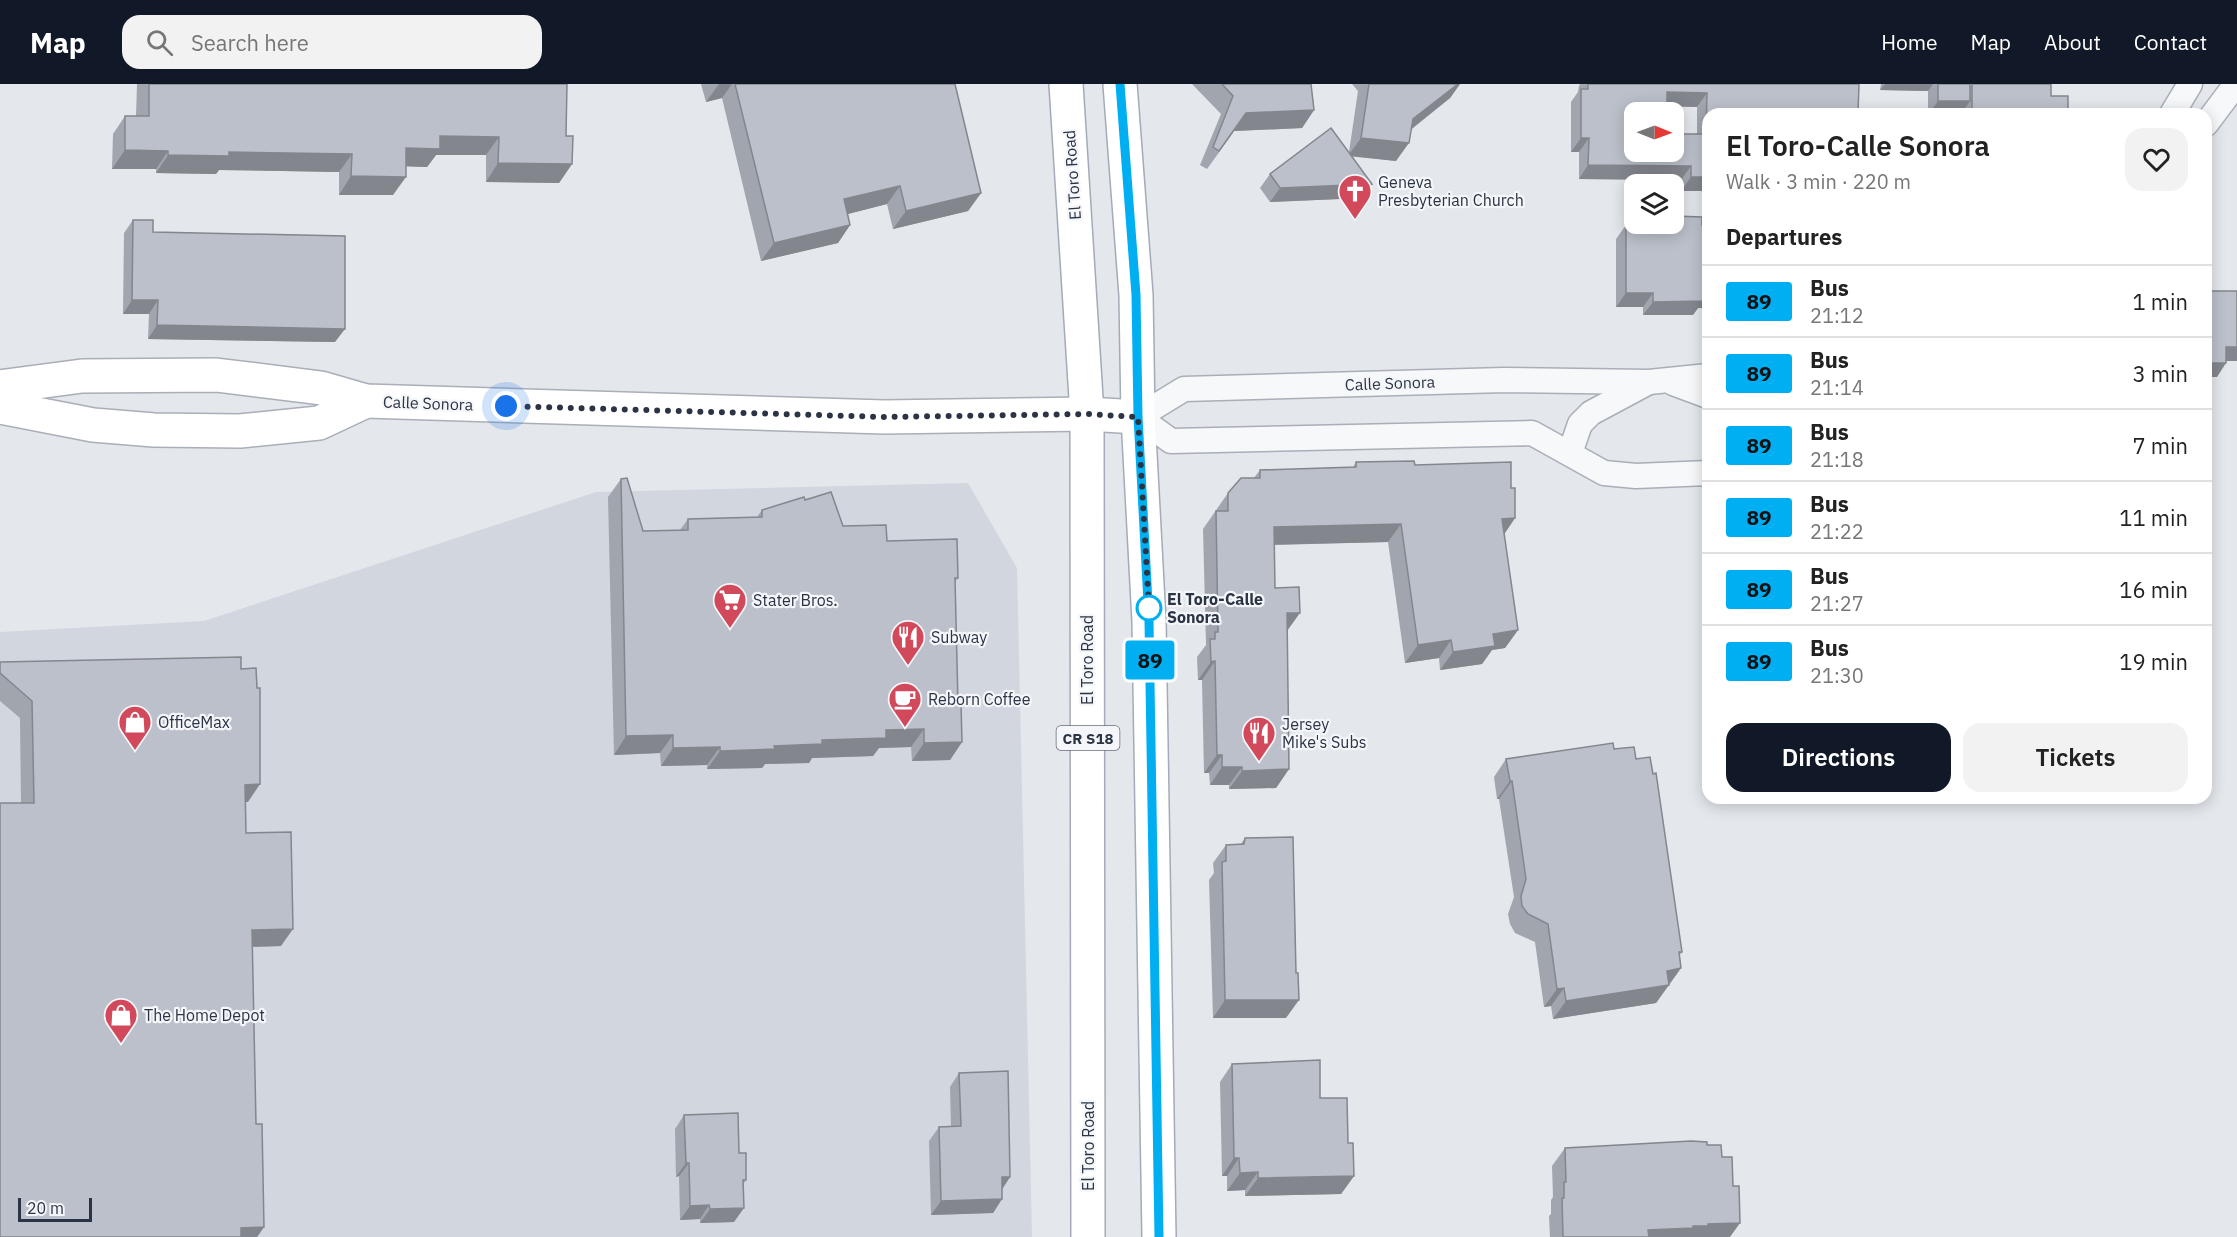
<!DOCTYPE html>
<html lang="en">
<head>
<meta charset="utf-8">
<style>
	body { margin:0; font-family:"IBM Plex Sans",sans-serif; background:#f2f2f2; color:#222; height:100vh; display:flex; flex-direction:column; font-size:22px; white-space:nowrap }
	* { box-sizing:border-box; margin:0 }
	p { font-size:20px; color:#767676 }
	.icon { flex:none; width:33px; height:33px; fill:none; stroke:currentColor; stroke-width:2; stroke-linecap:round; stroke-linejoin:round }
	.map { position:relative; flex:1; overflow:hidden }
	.drawer { position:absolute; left:1702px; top:24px; width:510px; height:696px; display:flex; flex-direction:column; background:#fff; border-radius:18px; box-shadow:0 3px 15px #0003 }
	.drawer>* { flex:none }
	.badge { padding:0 12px; border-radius:4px; font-size:21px; line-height:39px }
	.needle { width:39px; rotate:91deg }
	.tools { position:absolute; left:1624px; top:18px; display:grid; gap:12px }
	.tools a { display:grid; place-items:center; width:60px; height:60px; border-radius:12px; background:#fff; box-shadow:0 3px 15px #0003; font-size:30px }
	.scale { position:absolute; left:18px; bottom:15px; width:74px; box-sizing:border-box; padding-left:6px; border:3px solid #2b3445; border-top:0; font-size:16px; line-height:21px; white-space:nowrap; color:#2b3445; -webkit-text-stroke:4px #f4f6f9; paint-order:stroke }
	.you { position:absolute; width:30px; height:30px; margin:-15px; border:4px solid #fff; border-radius:50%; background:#1a73e8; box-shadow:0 0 0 9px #1a73e833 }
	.map>.badge { position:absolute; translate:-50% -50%; box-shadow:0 0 0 3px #fff }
	h2 { padding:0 24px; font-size:22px; line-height:54px }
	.round { display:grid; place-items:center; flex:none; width:63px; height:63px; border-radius:18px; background:#f2f2f2 }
	.overview { display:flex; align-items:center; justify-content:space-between; height:102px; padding:0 24px }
	h1 { font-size:28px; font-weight:600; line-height:45px }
	.action { display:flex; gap:12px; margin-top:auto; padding:12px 24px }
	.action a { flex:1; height:69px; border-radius:18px; background:#111827; color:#fff; font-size:24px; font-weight:600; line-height:69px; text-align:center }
	.action a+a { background:#f2f2f2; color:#222 }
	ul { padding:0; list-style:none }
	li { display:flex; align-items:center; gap:18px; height:72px; padding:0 24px; border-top:2px solid #e0e0e0 }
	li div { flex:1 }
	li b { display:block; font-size:22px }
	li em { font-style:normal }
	li .badge { min-width:66px; font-weight:700; text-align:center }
	header { display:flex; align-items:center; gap:36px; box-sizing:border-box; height:84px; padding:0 30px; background:#111827; color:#fff }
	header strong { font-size:28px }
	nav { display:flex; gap:33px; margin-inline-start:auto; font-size:21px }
	.search { width:420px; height:54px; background:#f2f2f2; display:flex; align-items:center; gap:15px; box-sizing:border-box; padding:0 21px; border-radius:18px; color:#767676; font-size:22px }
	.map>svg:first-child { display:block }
	.built { fill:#d2d6de }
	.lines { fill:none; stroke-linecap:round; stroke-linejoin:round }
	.street-casing { stroke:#a9aeb7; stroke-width:27 }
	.secondary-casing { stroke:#a9aeb7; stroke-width:36 }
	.primary-casing { stroke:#a3abb8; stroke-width:36 }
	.street { stroke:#f7f8fa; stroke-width:24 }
	.secondary { stroke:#fff; stroke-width:33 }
	.primary { stroke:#fff; stroke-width:33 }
	.wall { fill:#a1a5ae; fill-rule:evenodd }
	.shaded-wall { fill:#83868d }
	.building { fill:#bbc0ca; stroke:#83868d; stroke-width:1.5; fill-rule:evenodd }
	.line-casing { stroke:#fff; stroke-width:14 }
	.line { stroke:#00aff2; stroke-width:9 }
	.walk { stroke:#2b3445; stroke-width:6; stroke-dasharray:0 10.8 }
	.stop-dot { fill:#fff; stroke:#00aff2; stroke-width:3 }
	.labels { text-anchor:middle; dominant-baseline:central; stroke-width:4.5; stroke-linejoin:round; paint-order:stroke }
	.shield { fill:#f4f6f9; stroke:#676e7b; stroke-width:1.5 }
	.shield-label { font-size:15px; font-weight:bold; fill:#2b3445 }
	.street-label { font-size:16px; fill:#2b3445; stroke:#f4f6f9 }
	.poi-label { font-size:16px; fill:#2b3445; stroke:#f4f6f9; text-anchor:start }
	.stop-label { font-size:16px; font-weight:bold; fill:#2b3445; stroke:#f4f6f9; text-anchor:start }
</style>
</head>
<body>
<header>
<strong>Map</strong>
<div class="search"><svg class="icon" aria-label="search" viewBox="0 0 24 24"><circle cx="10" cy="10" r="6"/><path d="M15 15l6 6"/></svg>Search here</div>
<nav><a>Home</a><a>Map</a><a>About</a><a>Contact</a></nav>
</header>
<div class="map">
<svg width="2237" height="1153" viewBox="0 0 2237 1153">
	<rect width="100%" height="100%" fill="#e4e7ec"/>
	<!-- built -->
	<polygon class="built" points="968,399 1017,484 1032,1153 0,1153 0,548 204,537 596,408"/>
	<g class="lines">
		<defs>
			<g id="street">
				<polyline points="2172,30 2190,0"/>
				<polyline points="2206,40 2236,0"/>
				<polyline points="1708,292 1649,298 1504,296 1184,305 1138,333 1171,357 1532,349 1604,389 1636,392 1708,389"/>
				<polyline points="1673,299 1708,312"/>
				<polyline points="1570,369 1580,340 1591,329 1647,299"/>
			</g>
			<g id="secondary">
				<polyline points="0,303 82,292 216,291 321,304 366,317 884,333 1087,330 1138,333"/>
				<polyline points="0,323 93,341 154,346 240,347 319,339 366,317"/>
			</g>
			<g id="primary">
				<polyline points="1066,0 1087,330 1088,1153"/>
				<polyline points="1120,0 1136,211 1138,333 1149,537 1159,1153"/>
			</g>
		</defs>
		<!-- street casing -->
		<use href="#street" class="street-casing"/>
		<!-- secondary casing -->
		<use href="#secondary" class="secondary-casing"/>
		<!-- primary casing -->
		<use href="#primary" class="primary-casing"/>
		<!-- street -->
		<use href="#street" class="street"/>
		<!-- secondary -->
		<use href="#secondary" class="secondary"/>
		<!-- primary -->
		<use href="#primary" class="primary"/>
	</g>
	<!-- wall -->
	<g class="wall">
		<polygon points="137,0 567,0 566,52 572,80 559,99 486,98 486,71 436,71 427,83 406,82 393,111 339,111 339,88 219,86 216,90 156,89 156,85 112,85 113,50 125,32 136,32"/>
		<polygon points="701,0 955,0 981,109 968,127 893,145 887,120 848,130 850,141 838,159 761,177 722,14 706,18"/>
		<polygon points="1192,0 1311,0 1314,26 1302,44 1234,47 1207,85 1200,81 1221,30"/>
		<polygon points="1352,0 1460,0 1450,14 1412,45 1396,77 1352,72 1372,100 1363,114 1270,118 1260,104 1270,90 1349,68 1358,7"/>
		<path d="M1580,0H1859L1708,30V107H1681V96L1579,95V68H1571V18L1578,8L1579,2ZM1667,22L1697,23V50L1635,68Z"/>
		<polygon points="1881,0 1970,0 1970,2 1972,0 2051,12 2068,30 1962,30 1962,28 1961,30 1928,30 1928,7 1880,6"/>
		<polygon points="133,136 153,148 335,258 148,255 149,230 123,230 124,149"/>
		<polygon points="1635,139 1674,140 1702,141 1708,224 1698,224 1693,231 1643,231 1643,223 1616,223 1616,155 1626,141 1633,141"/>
		<polygon points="1708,335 1708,369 1705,340"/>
		<polygon points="1356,378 1415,381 1511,404 1515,434 1504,450 1518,546 1505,564 1492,566 1482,580 1440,586 1439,574 1405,579 1388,458 1274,461 1275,504 1287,547 1289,685 1276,704 1229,705 1229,701 1210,701 1209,689 1204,689 1202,596 1198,596 1197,573 1206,561 1203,445 1228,409 1254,394 1260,386 1353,383"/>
		<polygon points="621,395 643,447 680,446 688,435 757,433 762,426 805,416 843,442 887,457 958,494 955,498 958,620 962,658 950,676 912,677 911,663 879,664 873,672 812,674 809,679 765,680 762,684 707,685 707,681 661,682 660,669 614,671 608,413"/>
		<polygon points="0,578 241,585 248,718 245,718 246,749 281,862 252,863 256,1040 264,1143 257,1153 0,1153 21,719 20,634 0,617"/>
		<polygon points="1614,665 1636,675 1682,868 1679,872 1681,884 1656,919 1553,935 1551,922 1544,923 1535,858 1515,849 1510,840 1508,830 1514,813 1499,715 1497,715 1494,693 1506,675"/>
		<polygon points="1245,754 1286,934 1213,934 1209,796 1214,789 1213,779 1226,761 1240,761"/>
		<polygon points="1232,980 1320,1014 1348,1059 1354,1092 1341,1110 1245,1112 1245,1106 1227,1107 1227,1092 1222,1092 1220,998"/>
		<polygon points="959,989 1010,1093 1002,1105 1002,1115 993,1129 931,1131 929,1057 939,1043 951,1043 950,1003"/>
		<polygon points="684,1031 739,1069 746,1096 743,1101 734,1138 700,1139 700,1135 680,1136 679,1092 676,1093 675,1045"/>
		<polygon points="1707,1061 1722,1073 1730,1153 1550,1153 1549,1132 1551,1130 1551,1116 1553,1113 1552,1082 1565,1064"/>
	</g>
	<!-- shaded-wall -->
	<g class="shaded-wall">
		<polygon points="719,0 732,0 722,14 706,18"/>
		<polygon points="1458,0 1460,0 1450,14 1401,53 1413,35"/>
		<polygon points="1885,0 1933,0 1928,7 1880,6"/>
		<polygon points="1667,8 1707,9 1697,23 1658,22"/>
		<polygon points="1938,17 1970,17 1961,30 1929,30"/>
		<polygon points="1314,26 1302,44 1234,47 1207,85 1246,29"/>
		<polygon points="440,52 499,53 486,71 436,71 427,83 393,82 406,64"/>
		<polygon points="1361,54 1409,59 1396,77 1348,72"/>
		<polygon points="1581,54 1589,54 1579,68 1571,68"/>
		<polygon points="125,66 168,67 156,85 112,85"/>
		<polygon points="229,68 352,70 339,88 219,86 216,90 156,89 168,71"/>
		<polygon points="498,79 572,80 559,99 486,98"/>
		<polygon points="1588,81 1691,82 1681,96 1579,95"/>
		<polygon points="351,92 406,93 393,111 339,111"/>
		<polygon points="1691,93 1708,93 1708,107 1681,107"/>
		<polygon points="1372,100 1363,114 1270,118 1280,104"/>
		<polygon points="900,102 887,120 832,134 844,115"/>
		<polygon points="981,109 968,127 893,145 906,127"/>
		<polygon points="850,141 838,159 761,177 774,159"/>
		<polygon points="1626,209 1653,209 1643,223 1616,223"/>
		<polygon points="1703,210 1708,210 1708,224 1698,224 1693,231 1643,231 1653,218"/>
		<polygon points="132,216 158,216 149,230 123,230"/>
		<polygon points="157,241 345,245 335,258 148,255"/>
		<polygon points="2226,263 2237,263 2237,277 2216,277"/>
		<polygon points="2206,279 2226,279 2217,293 2206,293"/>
		<polygon points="1515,434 1503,452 1502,435"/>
		<polygon points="1401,440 1388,458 1261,461 1274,443"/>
		<polygon points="1287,529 1300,529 1287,547"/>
		<polygon points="1518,546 1505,564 1492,566 1482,580 1440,586 1453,568 1493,550"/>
		<polygon points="1451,556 1439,574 1405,579 1418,561"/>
		<polygon points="1215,577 1202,596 1198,596 1211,578"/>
		<polygon points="924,645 911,663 879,664 873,672 812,674 809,679 765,680 762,684 707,685 720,667 822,656 886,646"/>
		<polygon points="673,651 660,669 614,671 626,652"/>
		<polygon points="962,658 950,676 912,677 924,659"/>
		<polygon points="720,663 707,681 661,682 673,664"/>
		<polygon points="1217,671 1222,671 1209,689 1204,689"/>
		<polygon points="1222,683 1242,683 1229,701 1210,701"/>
		<polygon points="1289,685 1276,704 1229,705 1242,687"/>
		<polygon points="1510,697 1512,697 1499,715 1497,715"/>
		<polygon points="260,700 248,718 233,718 245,701"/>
		<polygon points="293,845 281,862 240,863 252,846"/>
		<polygon points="1681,884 1656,919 1553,935 1566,917 1667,887"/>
		<polygon points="1564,904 1551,922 1544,923 1557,905"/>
		<polygon points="1225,916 1299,916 1286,934 1213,934"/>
		<polygon points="1234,1074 1239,1074 1227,1092 1222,1092"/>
		<polygon points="686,1079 689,1079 679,1092 676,1093"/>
		<polygon points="1258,1088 1245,1106 1227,1107 1240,1089"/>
		<polygon points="1354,1092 1341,1110 1245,1112 1258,1094"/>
		<polygon points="1002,1093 1010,1093 1001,1107"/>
		<polygon points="1002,1115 993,1129 931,1131 941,1117"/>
		<polygon points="709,1121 700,1135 680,1136 690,1122"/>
		<polygon points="744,1124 734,1138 700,1139 710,1125"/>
		<polygon points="1740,1139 1730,1153 1643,1153 1648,1146 1693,1142 1708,1140"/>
		<polygon points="264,1143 257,1153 234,1153 241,1144"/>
	</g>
	<!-- building -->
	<g class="building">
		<polygon points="149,0 567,0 566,52 573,52 572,80 498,79 499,53 440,52 440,65 406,64 406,93 351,92 352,70 229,68 229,72 168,71 168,67 125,66 125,32 149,32"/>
		<polygon points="735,0 955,0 981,109 906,127 900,102 844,115 850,141 774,159"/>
		<polygon points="1222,0 1311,0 1314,26 1246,29 1219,67 1213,63 1233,12"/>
		<polygon points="1369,0 1458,0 1413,35 1409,59 1361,54"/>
		<path d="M1588,0H1859L1858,29L1883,30H1708V93H1691V82L1588,81L1589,54H1581V5H1588ZM1667,8L1707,9L1706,50H1674V68H1635V28H1667Z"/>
		<rect x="1938" y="0" width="32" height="17"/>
		<polygon points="1972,0 2051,0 2051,12 2068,12 2068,30 1972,30"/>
		<polygon points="1331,44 1372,100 1280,104 1270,90"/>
		<polygon points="1674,132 1702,133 1702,141 1708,141 1708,210 1703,210 1703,217 1653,218 1653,209 1626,209 1626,141 1640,142 1640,140 1674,140"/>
		<polygon points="133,136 153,136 153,148 345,152 345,245 157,241 158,216 132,216"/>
		<polygon points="2206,207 2237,207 2237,263 2226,263 2226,279 2206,279"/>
		<polygon points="1414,377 1415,381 1511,378 1511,404 1515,404 1515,434 1502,435 1518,546 1493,550 1495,562 1453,568 1451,556 1418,561 1401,440 1274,443 1275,504 1299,503 1300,529 1287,529 1289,685 1242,687 1242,683 1222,683 1222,671 1217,671 1215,577 1211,578 1210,555 1215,555 1215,548 1218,548 1216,427 1228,427 1228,409 1241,394 1260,394 1260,386 1356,383 1356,378"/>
		<polygon points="627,394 643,447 688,446 688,435 762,433 762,426 804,413 805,416 831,408 843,442 886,441 887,457 957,455 958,494 955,494 958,620 961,620 962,658 924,659 924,645 886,646 886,654 822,656 822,660 774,662 775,665 720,667 720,663 673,664 673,651 626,652 621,395"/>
		<polygon points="241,573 241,585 256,584 257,604 260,604 260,700 245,701 246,749 291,748 293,845 252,846 256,1040 262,1040 264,1143 241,1144 241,1153 0,1153 0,719 34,719 32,617 0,589 0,578"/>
		<polygon points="1613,659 1614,665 1634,663 1636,675 1650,673 1653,690 1656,689 1682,868 1679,868 1681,884 1667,887 1669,901 1566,917 1564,904 1557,905 1548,840 1528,830 1522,822 1521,812 1526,795 1512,697 1510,697 1506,675"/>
		<polygon points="1293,753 1296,889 1298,889 1299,916 1225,916 1222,778 1226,777 1226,761 1244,760 1245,754"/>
		<polygon points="1320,976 1320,1014 1347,1014 1348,1059 1353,1059 1354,1092 1258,1094 1258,1088 1240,1089 1239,1074 1234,1074 1232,980"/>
		<polygon points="1008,987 1010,1093 1002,1093 1002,1115 941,1117 939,1043 961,1042 959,989"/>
		<polygon points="738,1029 739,1069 746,1069 746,1096 743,1096 744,1124 710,1125 709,1121 690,1122 689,1079 686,1079 684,1031"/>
		<polygon points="1691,1057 1707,1058 1707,1061 1721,1061 1722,1073 1732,1073 1733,1102 1739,1102 1740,1139 1708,1140 1708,1142 1693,1142 1693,1144 1648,1146 1649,1153 1563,1153 1562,1114 1564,1114 1564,1098 1566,1098 1565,1064"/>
	</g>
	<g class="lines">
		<defs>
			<polyline id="line" points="1120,0 1136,211 1138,333 1149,537 1159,1153"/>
		</defs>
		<!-- line casing -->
		<use href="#line" class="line-casing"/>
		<!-- line -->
		<use href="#line" class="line"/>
		<!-- walk -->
		<polyline class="walk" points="506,322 884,333 1087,330 1138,333 1149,524"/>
	</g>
	<!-- icons -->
	<defs>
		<symbol id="church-pin" viewBox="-11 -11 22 30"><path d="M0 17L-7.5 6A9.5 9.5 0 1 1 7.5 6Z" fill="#d1495b" stroke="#f4f6f9"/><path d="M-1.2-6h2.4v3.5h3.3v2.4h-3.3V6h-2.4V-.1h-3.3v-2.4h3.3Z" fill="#fff"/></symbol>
		<symbol id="supermarket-pin" viewBox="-11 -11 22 30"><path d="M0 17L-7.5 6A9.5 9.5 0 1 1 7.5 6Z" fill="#d1495b" stroke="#f4f6f9"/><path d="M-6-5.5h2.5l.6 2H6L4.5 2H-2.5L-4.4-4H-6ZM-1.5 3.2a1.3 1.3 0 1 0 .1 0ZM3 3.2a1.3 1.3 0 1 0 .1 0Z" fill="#fff"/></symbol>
		<symbol id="restaurant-pin" viewBox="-11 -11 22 30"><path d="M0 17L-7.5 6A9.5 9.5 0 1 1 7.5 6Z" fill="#d1495b" stroke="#f4f6f9"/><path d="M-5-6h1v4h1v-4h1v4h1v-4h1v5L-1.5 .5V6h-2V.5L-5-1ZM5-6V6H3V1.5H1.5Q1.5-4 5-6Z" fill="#fff"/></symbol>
		<symbol id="cafe-pin" viewBox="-11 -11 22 30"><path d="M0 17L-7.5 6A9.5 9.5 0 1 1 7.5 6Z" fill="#d1495b" stroke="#f4f6f9"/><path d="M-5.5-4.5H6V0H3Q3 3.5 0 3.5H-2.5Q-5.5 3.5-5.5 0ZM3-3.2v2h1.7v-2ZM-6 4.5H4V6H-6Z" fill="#fff"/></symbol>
		<symbol id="shop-pin" viewBox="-11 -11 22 30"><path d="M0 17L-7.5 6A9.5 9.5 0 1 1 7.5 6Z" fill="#d1495b" stroke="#f4f6f9"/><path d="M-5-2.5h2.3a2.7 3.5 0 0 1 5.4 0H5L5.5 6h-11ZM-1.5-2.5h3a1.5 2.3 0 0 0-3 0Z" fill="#fff"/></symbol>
	</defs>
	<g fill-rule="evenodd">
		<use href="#church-pin" x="1336" y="88" width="38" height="52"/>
		<use href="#supermarket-pin" x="711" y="497" width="38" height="52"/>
		<use href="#restaurant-pin" x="889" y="534" width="38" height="52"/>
		<use href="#cafe-pin" x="886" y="596" width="38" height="52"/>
		<use href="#shop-pin" x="116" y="619" width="38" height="52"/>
		<use href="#restaurant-pin" x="1240" y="630" width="38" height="52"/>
		<use href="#shop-pin" x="102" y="912" width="38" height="52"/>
	</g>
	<!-- markers -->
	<circle class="stop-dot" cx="1149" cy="524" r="12"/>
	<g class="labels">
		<!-- shield labels -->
		<rect class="shield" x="1056.5" y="642" width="63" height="24" rx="4.5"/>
		<g class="shield-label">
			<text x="1088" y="654">CR S18</text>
		</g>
		<!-- street labels -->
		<g class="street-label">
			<text transform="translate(1072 91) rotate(-94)">El Toro Road</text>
			<text transform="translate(1390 299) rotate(-2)">Calle Sonora</text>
			<text transform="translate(428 319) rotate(2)">Calle Sonora</text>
			<text transform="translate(1087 576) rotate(-90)">El Toro Road</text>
			<text transform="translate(1088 1062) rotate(-90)">El Toro Road</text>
		</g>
		<!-- poi labels -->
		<g class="poi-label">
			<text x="1378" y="98">Geneva<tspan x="1378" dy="18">Presbyterian Church</tspan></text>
			<text x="753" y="516">Stater Bros.</text>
			<text x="931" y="553">Subway</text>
			<text x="928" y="615">Reborn Coffee</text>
			<text x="158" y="638">OfficeMax</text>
			<text x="1282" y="640">Jersey<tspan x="1282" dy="18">Mike's Subs</tspan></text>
			<text x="144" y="931">The Home Depot</text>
		</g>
		<!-- stop labels -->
		<g class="stop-label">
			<text x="1167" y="515">El Toro-Calle<tspan x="1167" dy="18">Sonora</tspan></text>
		</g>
	</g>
</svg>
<div class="tools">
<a><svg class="needle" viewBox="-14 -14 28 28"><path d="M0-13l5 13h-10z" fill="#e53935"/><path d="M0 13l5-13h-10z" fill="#767676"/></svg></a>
<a><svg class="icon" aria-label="layers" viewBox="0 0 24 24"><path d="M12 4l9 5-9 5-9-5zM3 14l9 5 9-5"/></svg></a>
</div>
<div class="scale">20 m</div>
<div class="you" style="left:506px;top:322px"></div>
<b class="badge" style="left:1150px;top:576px;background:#00aff2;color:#111">89</b>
<section class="drawer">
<div class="overview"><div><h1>El Toro-Calle Sonora</h1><p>Walk · 3 min · 220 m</p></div><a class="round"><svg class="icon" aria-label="heart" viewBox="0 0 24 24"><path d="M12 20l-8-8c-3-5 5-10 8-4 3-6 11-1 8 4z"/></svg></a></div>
<h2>Departures</h2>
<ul>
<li><span class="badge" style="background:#00aff2;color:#111">89</span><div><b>Bus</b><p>21:12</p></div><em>1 min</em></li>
<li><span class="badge" style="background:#00aff2;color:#111">89</span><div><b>Bus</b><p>21:14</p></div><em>3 min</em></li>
<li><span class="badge" style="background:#00aff2;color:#111">89</span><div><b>Bus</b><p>21:18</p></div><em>7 min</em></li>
<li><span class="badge" style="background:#00aff2;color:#111">89</span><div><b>Bus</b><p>21:22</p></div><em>11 min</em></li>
<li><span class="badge" style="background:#00aff2;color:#111">89</span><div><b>Bus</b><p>21:27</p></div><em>16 min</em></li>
<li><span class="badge" style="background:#00aff2;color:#111">89</span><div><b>Bus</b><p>21:30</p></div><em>19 min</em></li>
</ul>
<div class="action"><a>Directions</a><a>Tickets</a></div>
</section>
</div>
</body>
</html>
